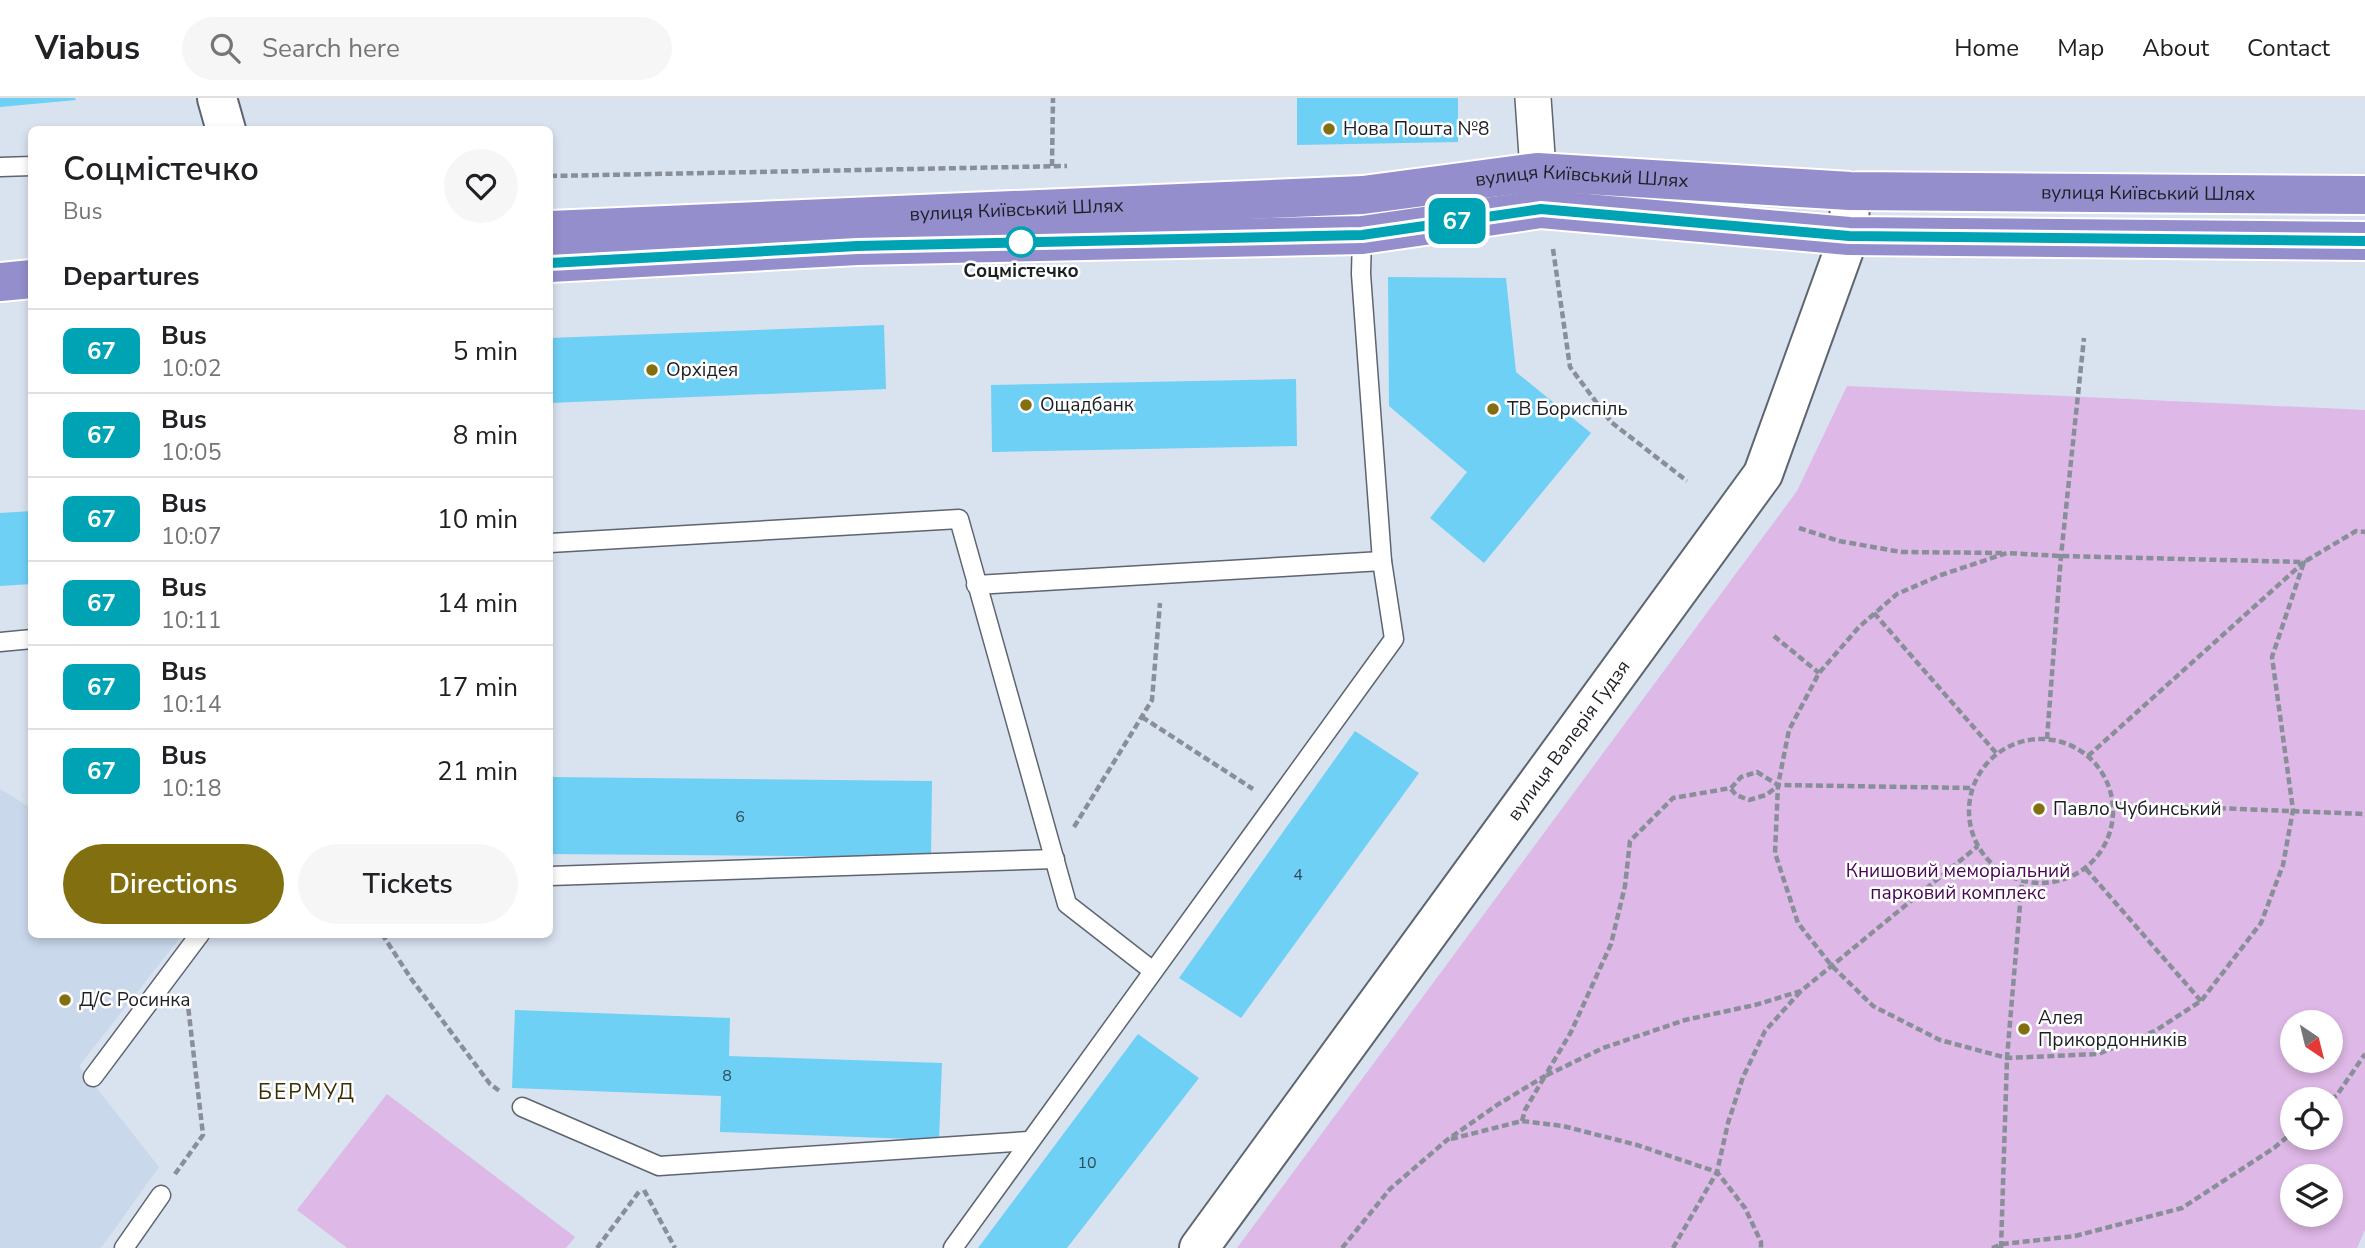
<!DOCTYPE html>
<html lang="en">
<head>
<meta charset="utf-8">
<style>
	body { margin:0; font-family:"Nunito Sans",sans-serif; background:#f6f6f6; color:#202124; height:100vh; display:flex; flex-direction:column; font-size:26px; white-space:nowrap }
	* { box-sizing:border-box; margin:0 }
	p { font-size:23px; color:#757577 }
	.icon { flex:none; width:38px; height:38px; fill:none; stroke:currentColor; stroke-width:2; stroke-linecap:round; stroke-linejoin:round }
	.map { position:relative; flex:1; overflow:hidden }
	.sheet { position:absolute; left:28px; top:28px; width:525px; height:812px; display:flex; flex-direction:column; background:#fff; border-radius:10px; box-shadow:0 4px 10px #0003 }
	.sheet>* { flex:none }
	.badge { padding:0 14px; border-radius:10px; font-size:24px; line-height:46px }
	.needle { width:46px; rotate:145deg }
	.tools { position:absolute; left:2280px; top:912px; display:grid; gap:14px }
	.tools a { display:grid; place-items:center; width:63px; height:63px; border-radius:50%; background:#fff; box-shadow:0 4px 10px #0003; font-size:35px }
	.map>.badge { position:absolute; translate:-50% -50%; box-shadow:0 0 0 4px #fff }
	h2 { padding:0 35px; font-size:26px; line-height:63px }
	.round { display:grid; place-items:center; flex:none; width:74px; height:74px; border-radius:37px; background:#f6f6f6 }
	.head { display:flex; align-items:center; justify-content:space-between; height:119px; padding:0 35px }
	h1 { font-size:33px; font-weight:600; line-height:52px }
	.primary-button { display:flex; gap:14px; margin-top:auto; padding:14px 35px }
	.primary-button a { flex:1; height:80px; border-radius:42px; background:#827010; color:#fff; font-size:28px; font-weight:600; line-height:80px; text-align:center }
	.primary-button a+a { background:#f6f6f6; color:#202124 }
	ul { padding:0; list-style:none }
	li { display:flex; align-items:center; gap:21px; height:84px; padding:0 35px; border-top:2px solid #e0e0e0 }
	li div { flex:1 }
	li b { display:block; font-size:26px }
	li em { font-style:normal }
	li .badge { min-width:77px; font-weight:700; text-align:center }
	header { display:flex; align-items:center; gap:42px; box-sizing:border-box; height:98px; padding:0 35px; background:#fff; border-bottom:2px solid #e0e0e0 }
	header strong { font-size:33px }
	nav { display:flex; gap:38px; margin-inline-start:auto; font-size:24px }
	.search { width:490px; height:63px; background:#f6f6f6; display:flex; align-items:center; gap:18px; box-sizing:border-box; padding:0 24px; border-radius:38px; color:#757577; font-size:26px }
	.map>svg:first-child { display:block }
	.built { fill:#cad8eb }
	.green { fill:#deb8e6; fill-rule:evenodd }
	.building { fill:#6ed0f5 }
	.lines { fill:none; stroke-linecap:round; stroke-linejoin:round }
	.lane-casing { stroke:#5d6570; stroke-width:21 }
	.street-casing { stroke:#5d6570; stroke-width:38 }
	.secondary-casing { stroke:#5d6570; stroke-width:42 }
	.highway-casing { stroke:#fff; stroke-width:42 }
	.path { stroke:#898f99; stroke-width:4.5; stroke-dasharray:7 3.5; stroke-linecap:butt }
	.lane { stroke:#fff; stroke-width:18 }
	.street { stroke:#fff; stroke-width:35 }
	.secondary { stroke:#fff; stroke-width:38 }
	.highway { stroke:#958ecc; stroke-width:38 }
	.line-casing { stroke:#fff; stroke-width:16 }
	.line { stroke:#00a3b4; stroke-width:10 }
	.poi-dot { fill:#827010; stroke:#fff; stroke-width:2.5 }
	.stop-dot { fill:#fff; stroke:#00a3b4; stroke-width:3.5 }
	.labels { text-anchor:middle; dominant-baseline:central; stroke-width:5; stroke-linejoin:round; paint-order:stroke }
	.number-label { font-size:16px; fill:#304b58 }
	.poi-label { font-size:19px; fill:#1c1f24; stroke:#fff; text-anchor:start }
	.street-label { font-size:19px; fill:#1c1f24; stroke:#fff }
	.stop-label { font-size:19px; font-weight:bold; fill:#1c1f24; stroke:#fff }
	.park-label { font-size:19px; fill:#490555; stroke:#fff }
	.neighbourhood-label { font-size:21px; letter-spacing:2px; fill:#372f03; stroke:#fff }
</style>
</head>
<body>
<header>
<strong>Viabus</strong>
<div class="search"><svg class="icon" aria-label="search" viewBox="0 0 24 24"><circle cx="10" cy="10" r="6"/><path d="M15 15l6 6"/></svg>Search here</div>
<nav><a>Home</a><a>Map</a><a>About</a><a>Contact</a></nav>
</header>
<div class="map">
<svg width="2365" height="1150" viewBox="0 0 2365 1150">
	<rect width="100%" height="100%" fill="#d9e2ef"/>
	<!-- built -->
	<polygon class="built" points="0,691 31,710 32,836 182,837 79,968 159,1069 101,1150 0,1150"/>
	<!-- green -->
	<g class="green">
		<path d="M1847,288L2365,312V1132L2357,1150H1237L1797,393ZM2292,924H2331V962H2292ZM2292,1001H2331V1040H2292ZM2292,1078H2331V1116H2292Z"/>
		<polygon points="387,996 575,1139 566,1150 347,1150 297,1112"/>
	</g>
	<!-- building -->
	<g class="building">
		<polygon points="0,0 75,0 76,2 0,9"/>
		<polygon points="1297,0 1458,0 1458,44 1297,47"/>
		<polygon points="1388,179 1506,180 1516,274 1591,335 1484,465 1430,420 1467,374 1389,308"/>
		<polygon points="884,227 886,291 550,305 550,240"/>
		<polygon points="1296,281 1297,348 992,354 991,287"/>
		<polygon points="32,413 32,486 0,488 0,415"/>
		<polygon points="1355,633 1419,675 1241,920 1179,880"/>
		<polygon points="550,679 932,683 931,759 550,756"/>
		<polygon points="515,912 730,920 729,958 942,965 939,1042 720,1034 721,998 512,990"/>
		<polygon points="1138,936 1199,980 1067,1150 978,1150"/>
	</g>
	<g class="lines">
		<defs>
			<g id="lane">
				<polyline points="0,69 32,68"/>
				<polyline points="550,445 959,421 1067,806 1153,873"/>
				<polyline points="976,487 1382,463"/>
				<polyline points="0,544 32,541"/>
				<polyline points="550,778 1055,761"/>
				<polyline points="93,979 200,836"/>
				<polyline points="522,1009 659,1068 1029,1043"/>
				<polyline points="124,1150 161,1097"/>
				<polyline points="953,1150 1394,541 1382,463 1361,176 1362,137"/>
			</g>
			<polyline id="street" points="1533,0 1540,101"/>
			<g id="secondary">
				<polyline points="217,0 226,32"/>
				<path id="s1" d="M1199,1150L1763,376L1849,138L1850,93"/>
			</g>
			<g id="highway">
				<path id="s2" d="M550,132L1363,97L1537,74L1850,93L2365,97"/>
				<polyline points="550,165 857,148 1362,137 1541,111 1849,138 2365,143"/>
				<polyline points="0,184 32,181"/>
			</g>
		</defs>
		<!-- lane casing -->
		<use href="#lane" class="lane-casing"/>
		<!-- street casing -->
		<use href="#street" class="street-casing"/>
		<!-- secondary casing -->
		<use href="#secondary" class="secondary-casing"/>
		<!-- highway casing -->
		<use href="#highway" class="highway-casing"/>
		<!-- path -->
		<g class="path">
			<polyline points="1052,68 1053,0"/>
			<polyline points="550,78 1067,68"/>
			<polyline points="1553,151 1570,269 1611,324 1687,383"/>
			<polyline points="1799,430 1839,443 1901,454 2002,455"/>
			<polyline points="1874,515 1997,656"/>
			<polyline points="1774,538 1819,575"/>
			<polyline points="1142,619 1253,691"/>
			<circle cx="2041" cy="713" r="72"/>
			<polyline points="2047,641 2061,458 2084,240"/>
			<polyline points="2088,658 2304,464 2061,458 2007,455 1941,477 1897,496 1859,529 1819,575 1789,632 1778,687 1775,755 1798,825 1831,867 1873,908 1940,942 2007,960 2098,956 2155,933 2201,903 2261,825 2283,767 2293,712 2272,559 2304,464 2356,433 2365,434"/>
			<polyline points="1731,691 1736,697 1749,702 1766,697 1778,688"/>
			<polyline points="2114,706 2365,716"/>
			<polyline points="1074,729 1152,602 1160,505"/>
			<polyline points="2086,771 2201,903"/>
			<polyline points="382,836 412,882 490,986 501,994"/>
			<polyline points="2331,1002 2337,997 2365,956"/>
			<polyline points="1522,1023 1525,1012 1545,978 1603,950 1685,922 1755,907 1801,893 1978,748"/>
			<polyline points="1451,1041 1522,1023 1563,1028 1637,1047 1717,1074 1745,1110 1761,1144 1761,1150"/>
			<polyline points="175,1076 203,1037 187,899"/>
			<polyline points="644,1092 675,1150"/>
			<polyline points="597,1150 641,1091"/>
			<polyline points="1342,1150 1390,1091 1447,1042 1497,1007 1545,978 1571,934 1611,846 1625,788 1630,743 1673,700 1731,690 1741,679 1757,674 1778,687 1973,690"/>
			<polyline points="1673,1150 1717,1074 1728,1025 1743,979 1765,933 1800,894"/>
			<polyline points="1992,1150 2003,1146 2075,1138 2182,1110 2274,1050 2292,1035"/>
			<polyline points="2001,1150 2007,960 2022,783"/>
		</g>
		<!-- lane -->
		<use href="#lane" class="lane"/>
		<!-- street -->
		<use href="#street" class="street"/>
		<!-- secondary -->
		<use href="#secondary" class="secondary"/>
		<!-- highway -->
		<use href="#highway" class="highway"/>
	</g>
	<g class="lines">
		<defs>
			<polyline id="line" points="550,165 857,148 1362,137 1541,111 1849,138 2365,143"/>
		</defs>
		<!-- line casing -->
		<use href="#line" class="line-casing"/>
		<!-- line -->
		<use href="#line" class="line"/>
	</g>
	<!-- markers -->
	<g class="poi-dot">
		<circle cx="1329" cy="31" r="7"/>
		<circle cx="652" cy="272" r="7"/>
		<circle cx="1026" cy="307" r="7"/>
		<circle cx="1493" cy="311" r="7"/>
		<circle cx="2039" cy="711" r="7"/>
		<circle cx="65" cy="902" r="7"/>
		<circle cx="2024" cy="931" r="7"/>
	</g>
	<circle class="stop-dot" cx="1021" cy="144" r="14"/>
	<g class="labels">
		<!-- number labels -->
		<g class="number-label">
			<text x="740" y="719">6</text>
			<text x="1298" y="777">4</text>
			<text x="727" y="978">8</text>
			<text x="1087" y="1065">10</text>
		</g>
		<!-- poi labels -->
		<g class="poi-label">
			<text x="1343" y="31">Нова Пошта №8</text>
			<text x="666" y="272">Орхідея</text>
			<text x="1040" y="307">Ощадбанк</text>
			<text x="1507" y="311">ТВ Бориспіль</text>
			<text x="2053" y="711">Павло Чубинський</text>
			<text x="79" y="902">Д/С Росинка</text>
			<text x="2038" y="920">Алея<tspan x="2038" dy="22">Прикордонників</tspan></text>
		</g>
		<!-- street labels -->
		<g class="street-label">
			<text stroke="none"><textPath href="#s2" startOffset="1034">вулиця Київський Шлях</textPath></text>
			<text stroke="none"><textPath href="#s2" startOffset="1601">вулиця Київський Шлях</textPath></text>
			<text stroke="none"><textPath href="#s2" startOffset="467">вулиця Київський Шлях</textPath></text>
			<text stroke="none"><textPath href="#s1" startOffset="628">вулиця Валерія Гудзя</textPath></text>
		</g>
		<!-- stop labels -->
		<g class="stop-label">
			<text x="1021" y="173">Соцмістечко</text>
		</g>
		<!-- park labels -->
		<g class="park-label">
			<text x="1958" y="773">Книшовий меморіальний<tspan x="1958" dy="22">парковий комплекс</tspan></text>
		</g>
		<!-- neighbourhood labels -->
		<g class="neighbourhood-label">
			<text x="307" y="994">БЕРМУД</text>
		</g>
	</g>
</svg>
<div class="tools">
<a><svg class="needle" viewBox="-14 -14 28 28"><path d="M0-13l5 13h-10z" fill="#e53935"/><path d="M0 13l5-13h-10z" fill="#757577"/></svg></a>
<a><svg class="icon" aria-label="locate" viewBox="0 0 24 24"><circle cx="12" cy="12" r="6"/><path d="M12 2v4M12 18v4M2 12h4M18 12h4"/></svg></a>
<a><svg class="icon" aria-label="layers" viewBox="0 0 24 24"><path d="M12 4l9 5-9 5-9-5zM3 14l9 5 9-5"/></svg></a>
</div>
<b class="badge" style="left:1457px;top:123px;background:#00a3b4;color:#fff">67</b>
<section class="sheet">
<div class="head"><div><h1>Соцмістечко</h1><p>Bus</p></div><a class="round"><svg class="icon" aria-label="heart" viewBox="0 0 24 24"><path d="M12 20l-8-8c-3-5 5-10 8-4 3-6 11-1 8 4z"/></svg></a></div>
<h2>Departures</h2>
<ul>
<li><span class="badge" style="background:#00a3b4;color:#fff">67</span><div><b>Bus</b><p>10:02</p></div><em>5 min</em></li>
<li><span class="badge" style="background:#00a3b4;color:#fff">67</span><div><b>Bus</b><p>10:05</p></div><em>8 min</em></li>
<li><span class="badge" style="background:#00a3b4;color:#fff">67</span><div><b>Bus</b><p>10:07</p></div><em>10 min</em></li>
<li><span class="badge" style="background:#00a3b4;color:#fff">67</span><div><b>Bus</b><p>10:11</p></div><em>14 min</em></li>
<li><span class="badge" style="background:#00a3b4;color:#fff">67</span><div><b>Bus</b><p>10:14</p></div><em>17 min</em></li>
<li><span class="badge" style="background:#00a3b4;color:#fff">67</span><div><b>Bus</b><p>10:18</p></div><em>21 min</em></li>
</ul>
<div class="primary-button"><a>Directions</a><a>Tickets</a></div>
</section>
</div>
</body>
</html>
